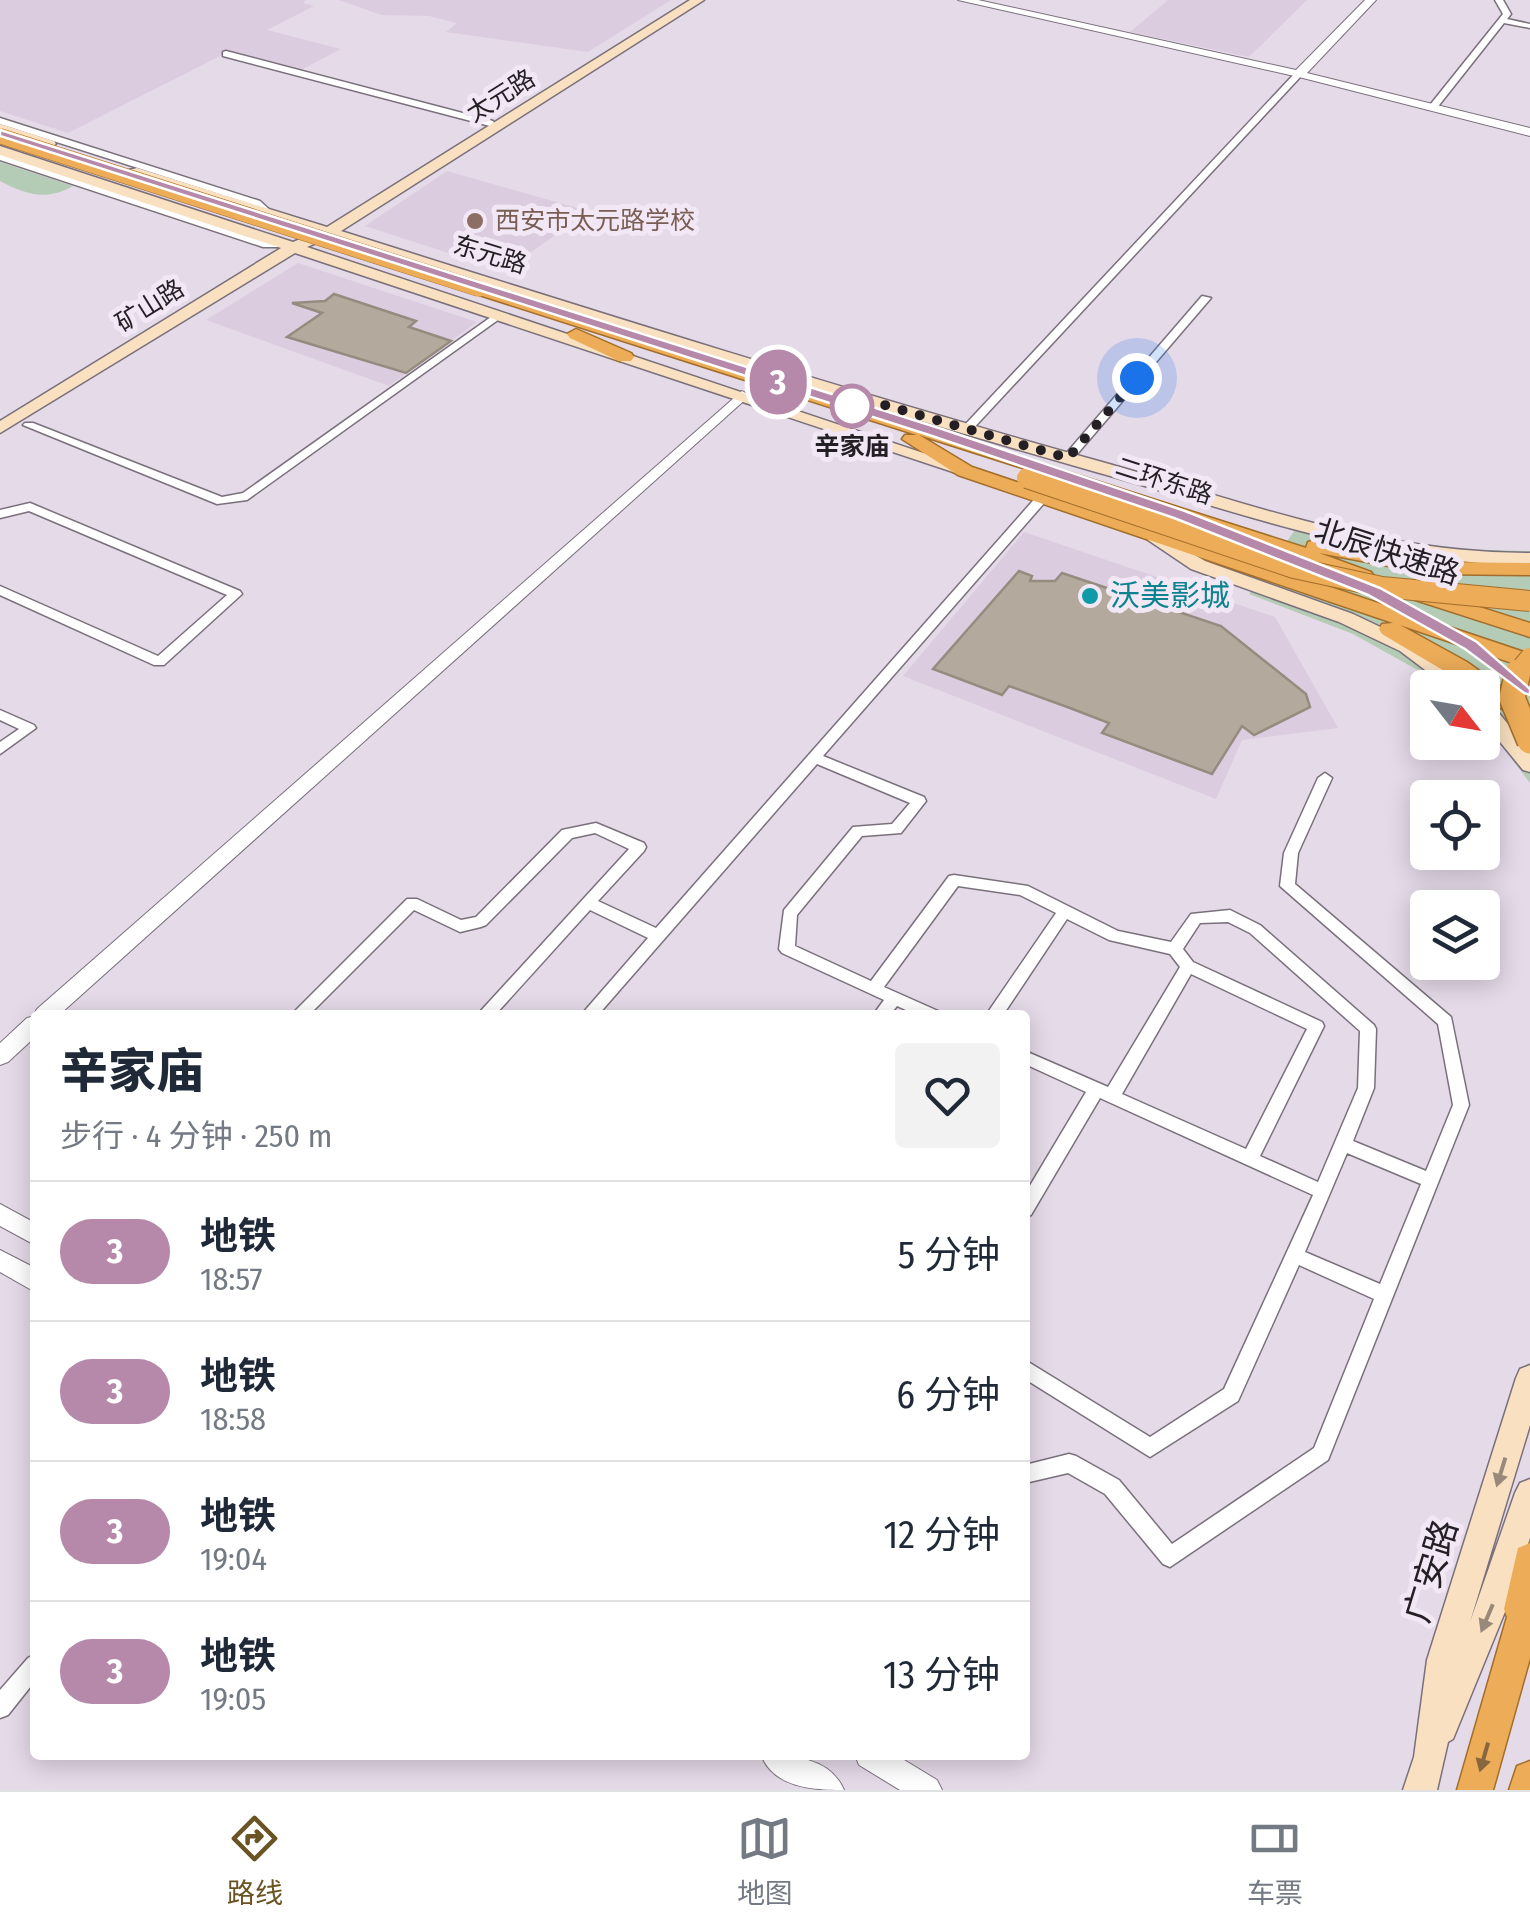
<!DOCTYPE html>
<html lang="zh">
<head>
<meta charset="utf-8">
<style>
	body { margin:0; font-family:"Fira Sans Condensed","Noto Sans SC",sans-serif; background:#f2f2f3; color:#1f2937; height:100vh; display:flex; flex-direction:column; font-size:38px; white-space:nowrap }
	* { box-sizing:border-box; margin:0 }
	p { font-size:32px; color:#747a83 }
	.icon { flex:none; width:55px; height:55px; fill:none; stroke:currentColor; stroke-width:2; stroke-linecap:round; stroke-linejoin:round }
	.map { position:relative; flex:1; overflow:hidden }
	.panel { position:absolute; left:30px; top:1010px; width:1000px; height:750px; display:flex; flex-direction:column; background:#fff; border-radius:10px; box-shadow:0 5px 25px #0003 }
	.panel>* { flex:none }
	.badge { padding:0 20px; border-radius:32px; font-size:35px; line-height:65px }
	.needle { width:65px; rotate:121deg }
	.tools { position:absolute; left:1410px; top:670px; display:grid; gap:20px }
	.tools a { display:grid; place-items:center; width:90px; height:90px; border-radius:10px; background:#fff; box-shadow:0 5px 25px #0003; font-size:50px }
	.you { position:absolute; width:50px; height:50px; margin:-25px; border:8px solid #fff; border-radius:50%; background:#1a73e8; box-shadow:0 0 0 15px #1a73e833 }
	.map>.badge { position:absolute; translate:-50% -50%; box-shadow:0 0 0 5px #fff }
	.round { display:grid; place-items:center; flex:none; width:105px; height:105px; border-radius:10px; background:#f2f2f3 }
	.summary { display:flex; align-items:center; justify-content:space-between; height:170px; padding:0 30px }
	h1 { font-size:48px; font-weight:800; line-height:75px }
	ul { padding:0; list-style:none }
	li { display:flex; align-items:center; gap:30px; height:140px; padding:0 30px; border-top:2px solid #e0e1e3 }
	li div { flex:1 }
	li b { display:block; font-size:38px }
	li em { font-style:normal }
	li .badge { min-width:110px; font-weight:700; text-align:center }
	.dock { display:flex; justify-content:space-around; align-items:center; height:140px; border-top:2px solid #e0e1e3; background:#fff; font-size:28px; color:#747a83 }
	.dock a { display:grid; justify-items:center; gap:5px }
	.dock .selected { color:#6a5423 }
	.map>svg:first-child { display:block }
	.built { fill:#dcccdf }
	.green { fill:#b4ccb5 }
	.building { fill:#b4a99d; stroke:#968b7f; stroke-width:2.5 }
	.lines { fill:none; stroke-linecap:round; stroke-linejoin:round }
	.minor-casing { stroke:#7a707c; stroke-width:3 }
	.tertiary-casing { stroke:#7a707c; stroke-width:2 }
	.secondary-casing { stroke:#7a707c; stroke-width:3 }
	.trunk-casing { stroke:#a26e2a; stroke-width:3 }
	.minor { fill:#fff; fill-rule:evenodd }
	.tertiary { fill:#fff; fill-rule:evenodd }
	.secondary { fill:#f8e0c0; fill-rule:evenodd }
	.trunk { fill:#ecac58; fill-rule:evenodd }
	.trunk-bridge-far2-casing { stroke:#a26e2a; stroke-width:16; stroke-linecap:butt }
	.trunk-bridge-far1-casing { stroke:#a26e2a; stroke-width:22; stroke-linecap:butt }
	.trunk-bridge-casing { stroke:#a26e2a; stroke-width:28; stroke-linecap:butt }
	.trunk-bridge-far2 { stroke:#ecac58; stroke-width:15 }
	.trunk-bridge-far1 { stroke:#ecac58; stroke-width:20 }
	.trunk-bridge { stroke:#ecac58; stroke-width:25 }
	.oneway { fill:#98897a }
	.oneway2 { fill:#88663e }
	.line { fill:#b688a9; stroke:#fff; stroke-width:2.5 }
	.walk { stroke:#231f24; stroke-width:10; stroke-dasharray:0 18 }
	.education-dot { fill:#8d6e63; stroke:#f2e7f5; stroke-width:4 }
	.stop-dot { fill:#fff; stroke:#b688a9; stroke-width:5 }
	.culture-dot { fill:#0f9aa8; stroke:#f2e7f5; stroke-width:4 }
	.labels { text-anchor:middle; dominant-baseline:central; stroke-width:10; stroke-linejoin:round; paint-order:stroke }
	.far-street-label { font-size:25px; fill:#231f24; stroke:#f2e7f5 }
	.far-education-label { font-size:25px; fill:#785e54; stroke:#f2e7f5; text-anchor:start }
	.far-stop-label { font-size:25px; font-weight:bold; fill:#231f24; stroke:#f2e7f5 }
	.street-label { font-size:30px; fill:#231f24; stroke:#f2e7f5 }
	.culture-label { font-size:30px; fill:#0d838f; stroke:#f2e7f5; text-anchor:start }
	.near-street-label { font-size:35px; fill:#231f24; stroke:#f2e7f5 }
</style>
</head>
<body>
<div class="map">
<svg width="1530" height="1790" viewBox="0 0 1530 1790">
	<rect width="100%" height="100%" fill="#e5dae8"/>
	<!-- built -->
	<g class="built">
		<polygon points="0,0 306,0 303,3 314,6 267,30 341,49 299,71 226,53 68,133 0,111"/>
		<polygon points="339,0 671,0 588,52 446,32 457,23 429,16 381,15"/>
		<polygon points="1168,0 1307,0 1249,57 1130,32"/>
		<polygon points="447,171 584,210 584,215 504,271 365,226"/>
		<polygon points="298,263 477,322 389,386 206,320"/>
		<polygon points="1024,532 1275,617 1338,728 1242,740 1216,799 903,676"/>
	</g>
	<!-- green -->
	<g class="green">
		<path d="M0,162L73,186C46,201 27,195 0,181Z"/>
		<polygon points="1303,519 1418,548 1530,551 1530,783 1483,721 1482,688 1448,687 1353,634 1249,594"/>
	</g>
	<!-- building -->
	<g class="building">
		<polygon points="334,294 416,321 409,327 451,341 406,373 287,337 322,313 292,303 325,301"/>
		<polygon points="1019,571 1032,576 1030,581 1055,581 1062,573 1221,626 1306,694 1310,707 1254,735 1242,726 1212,774 1102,733 1109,723 1070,708 1009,686 1002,695 933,669"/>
	</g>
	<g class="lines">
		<defs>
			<g id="minor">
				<polygon points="1495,0 1503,0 1511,14 1507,19 1530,24 1530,28 1504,23 1436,109 1430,109 1430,105 1503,14"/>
				<polygon points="226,51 493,121 494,123 490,126 223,56 223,52"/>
				<polygon points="1296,72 1303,74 969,433 961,433 961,429"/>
				<polygon points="0,118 260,201 272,212 264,214 254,205 0,124"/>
				<polygon points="0,154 268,242 281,241 286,244 281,247 263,247 0,160"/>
				<polygon points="1202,296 1211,298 1072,460 1064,460 1064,456"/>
				<polygon points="498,312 503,315 502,317 247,500 217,504 23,425 25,423 33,423 222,497 243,493"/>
				<path d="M1042,494L1046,495V501L823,756L924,797L926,801L901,833L862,836L797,915L795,946L871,981L949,876L954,875L1028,886L1118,931L1171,942L1191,914L1230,910L1260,925L1374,1025L1376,1029L1374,1088L1353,1141L1426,1171L1453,1105L1438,1024L1280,886L1284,853L1318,778L1325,773L1332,778L1298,853L1295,884L1451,1017L1469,1105L1328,1460L1170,1567L1163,1564L1105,1494L1068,1473L1025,1483V1465L1069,1454L1076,1456L1119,1480L1172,1544L1314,1448L1374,1299L1299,1265L1238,1401L1150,1457L1025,1379V1360L1150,1437L1224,1389L1313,1195L1100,1098L1031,1215L1025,1217V1194L1086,1092L1025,1064V1051L1108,1087L1180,967L1170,954L1109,940L1067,919L1003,1015H986L1056,913L1020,895L958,886L884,987L938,1011L940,1015H917L897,1006L890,1015H873L884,1000L782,953L779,949L784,910L853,827L892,824L910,803L817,764L598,1015H581L648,938L590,910L495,1015H477L629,849L595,833L572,838L486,925L481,927L460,932L414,910L309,1015H291L407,899H417L461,920L476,917L562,830L596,823L644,843L646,847L644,851L598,901L656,928L1038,495ZM1228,922L1250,933L1360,1031L1358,1088L1318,1182L1260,1156L1324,1026L1322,1022L1193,962L1183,949L1200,923ZM1191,974L1307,1029L1246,1149L1122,1094ZM1347,1153L1421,1184L1380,1284L1305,1252Z"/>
				<polygon points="30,503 240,591 242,594 164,665 154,665 0,595 0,586 158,656 227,595 29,511 0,518 0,510"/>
				<polygon points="0,710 34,725 36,728 0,754 0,742 19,729 0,720"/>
				<polygon points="35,1654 35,1681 8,1715 0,1718 0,1690 28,1658"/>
			</g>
			<g id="tertiary">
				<polygon points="958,0 978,0 1296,70 1365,0 1376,0 1307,73 1530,128 1530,136 1299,77"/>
				<polygon points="742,391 749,395 747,398 59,1015 35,1015 35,1037 8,1062 0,1065 0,1043 27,1018 35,1016 34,1015 37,1009"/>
				<polygon points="0,1204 35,1223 35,1245 0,1226"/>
				<polygon points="0,1250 35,1268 35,1292 0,1272"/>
				<path d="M761,1755C791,1755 830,1757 844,1790C813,1790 774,1788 761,1755Z"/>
				<polygon points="855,1755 896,1755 937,1780 942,1790 900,1790 859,1765"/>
			</g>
			<g id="secondary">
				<path d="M690,0H704L341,231C594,311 847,391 1102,462C1248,503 1376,553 1530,553V565C1374,564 1244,513 1096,472C839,399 584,318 330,237L307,247L974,470L971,474H959L295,253L0,433V421L281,248L0,155V146L293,242L315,233L125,171L137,168L327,227Z"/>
				<polygon points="0,124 54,141 56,144 49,148 0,132"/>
				<polygon points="1154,531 1205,561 1353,614 1414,643 1473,688 1449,688 1400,651 1339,622 1191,569 1148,540 1148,532"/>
				<polygon points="1482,699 1489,701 1530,751 1530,772 1523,770 1482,720"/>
				<polygon points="1530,1365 1530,1425 1470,1622 1515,1493 1520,1483 1530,1479 1530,1538 1509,1602 1453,1739 1448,1742 1437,1790 1403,1790 1414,1757 1427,1660 1516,1378 1520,1369"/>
			</g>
			<g id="trunk">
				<polygon points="479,284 1306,548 1308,542 1315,540 1431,562 1530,563 1530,575 1431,574 1319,553 1371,572 1374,576 1364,582 1220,531 919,435 972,467 1530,654 1530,669 1400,625 1467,662 1530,707 1530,720 1517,719 1482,695 1482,688 1473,688 1382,634 1379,629 1382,624 1393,623 958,475 902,439 905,435 917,435 473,293 473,285"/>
				<polygon points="576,329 631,353 634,357 631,361 619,361 570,338 567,334"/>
				<polygon points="1416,587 1530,623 1530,637 1409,598 1405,593"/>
				<polygon points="1530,1543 1530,1658 1493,1790 1457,1790 1507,1617 1504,1609 1518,1548"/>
				<polygon points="1530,1761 1530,1790 1509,1790 1517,1766"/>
			</g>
		</defs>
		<!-- minor casing -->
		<use href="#minor" class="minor-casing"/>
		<!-- tertiary casing -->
		<use href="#tertiary" class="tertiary-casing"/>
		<!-- secondary casing -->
		<use href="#secondary" class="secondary-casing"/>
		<!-- trunk casing -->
		<use href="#trunk" class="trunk-casing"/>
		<!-- minor -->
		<use href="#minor" class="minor"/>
		<!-- tertiary -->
		<use href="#tertiary" class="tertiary"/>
		<!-- secondary -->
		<use href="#secondary" class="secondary"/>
		<!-- trunk -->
		<use href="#trunk" class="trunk"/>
		<defs>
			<polyline id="trunk-bridge-far2" points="0,136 479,289"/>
			<g id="trunk-bridge-far1">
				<polyline points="1027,478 1294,568 1382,587 1530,601"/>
				<polyline points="1516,675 1530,658"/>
			</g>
			<polyline id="trunk-bridge" points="1518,672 1512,698 1530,741"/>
		</defs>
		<!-- trunk-bridge-far2 casing -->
		<use href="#trunk-bridge-far2" class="trunk-bridge-far2-casing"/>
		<!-- trunk-bridge-far1 casing -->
		<use href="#trunk-bridge-far1" class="trunk-bridge-far1-casing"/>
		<!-- trunk-bridge casing -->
		<use href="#trunk-bridge" class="trunk-bridge-casing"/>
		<!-- trunk-bridge-far2 -->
		<use href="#trunk-bridge-far2" class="trunk-bridge-far2"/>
		<!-- trunk-bridge-far1 -->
		<use href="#trunk-bridge-far1" class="trunk-bridge-far1"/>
		<!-- trunk-bridge -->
		<use href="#trunk-bridge" class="trunk-bridge"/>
	</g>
	<!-- one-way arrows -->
	<defs><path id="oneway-solid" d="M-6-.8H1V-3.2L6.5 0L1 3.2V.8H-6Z" transform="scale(2.5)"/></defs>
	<g class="oneway">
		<use href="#oneway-solid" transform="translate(1501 1472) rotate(107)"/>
		<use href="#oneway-solid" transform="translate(1487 1618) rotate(113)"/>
	</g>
	<use class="oneway2" href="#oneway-solid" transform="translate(1484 1757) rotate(106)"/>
	<!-- line -->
	<polygon class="line" points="0,130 942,429 1185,511 1380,588 1477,642 1530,689 1530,695 1524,693 1465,649 1368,595 1174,518 932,436 0,136"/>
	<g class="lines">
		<!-- walk -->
		<polyline class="walk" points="852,406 864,399 1068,458 1137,378"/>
	</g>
	<!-- markers -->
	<circle class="education-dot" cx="475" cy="221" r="10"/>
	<circle class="stop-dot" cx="852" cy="406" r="20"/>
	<circle class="culture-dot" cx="1090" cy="596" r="10"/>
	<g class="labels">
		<!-- far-street labels -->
		<g class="far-street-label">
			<text transform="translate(501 96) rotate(-32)">太元路</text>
			<text transform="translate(490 255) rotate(17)">东元路</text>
			<text transform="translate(150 306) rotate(-32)">矿山路</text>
			<text transform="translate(1164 481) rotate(18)">二环东路</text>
		</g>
		<!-- far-education labels -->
		<g class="far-education-label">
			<text x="495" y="221">西安市太元路学校</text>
		</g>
		<!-- far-stop labels -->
		<g class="far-stop-label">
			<text x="852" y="447">辛家庙</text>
		</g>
		<!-- street labels -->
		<g class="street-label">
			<text transform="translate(1387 552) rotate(18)">北辰快速路</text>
		</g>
		<!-- culture labels -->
		<g class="culture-label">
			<text x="1110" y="596">沃美影城</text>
		</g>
		<!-- near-street labels -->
		<g class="near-street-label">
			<text transform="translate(1431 1571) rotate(-73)">广安路</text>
		</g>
	</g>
</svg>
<div class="tools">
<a><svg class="needle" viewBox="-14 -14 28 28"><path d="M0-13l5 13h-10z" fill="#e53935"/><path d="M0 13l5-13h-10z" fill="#747a83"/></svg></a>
<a><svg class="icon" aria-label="locate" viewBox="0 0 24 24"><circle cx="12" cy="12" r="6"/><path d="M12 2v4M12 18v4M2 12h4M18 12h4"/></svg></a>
<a><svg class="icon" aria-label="layers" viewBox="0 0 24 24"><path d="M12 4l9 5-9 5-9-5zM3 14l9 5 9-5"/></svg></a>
</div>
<div class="you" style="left:1137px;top:378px"></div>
<b class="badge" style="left:778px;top:382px;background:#b688a9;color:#fff">3</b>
<section class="panel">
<div class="summary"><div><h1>辛家庙</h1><p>步行 · 4 分钟 · 250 m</p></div><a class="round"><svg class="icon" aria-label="heart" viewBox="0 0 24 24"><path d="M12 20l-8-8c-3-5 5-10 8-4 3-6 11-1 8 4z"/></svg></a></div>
<ul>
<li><span class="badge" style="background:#b688a9;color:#fff">3</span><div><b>地铁</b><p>18:57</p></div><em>5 分钟</em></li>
<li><span class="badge" style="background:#b688a9;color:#fff">3</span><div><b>地铁</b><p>18:58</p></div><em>6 分钟</em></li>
<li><span class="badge" style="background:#b688a9;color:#fff">3</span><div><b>地铁</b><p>19:04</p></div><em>12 分钟</em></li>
<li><span class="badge" style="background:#b688a9;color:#fff">3</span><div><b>地铁</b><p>19:05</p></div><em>13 分钟</em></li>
</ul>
</section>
</div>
<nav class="dock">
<a class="selected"><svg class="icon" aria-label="directions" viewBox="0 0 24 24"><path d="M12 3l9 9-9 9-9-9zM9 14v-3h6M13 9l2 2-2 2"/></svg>路线</a>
<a><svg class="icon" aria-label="map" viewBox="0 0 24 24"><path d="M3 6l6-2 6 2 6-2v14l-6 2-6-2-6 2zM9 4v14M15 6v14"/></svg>地图</a>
<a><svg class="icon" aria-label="tickets" viewBox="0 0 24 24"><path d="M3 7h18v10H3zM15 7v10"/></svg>车票</a>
</nav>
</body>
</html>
